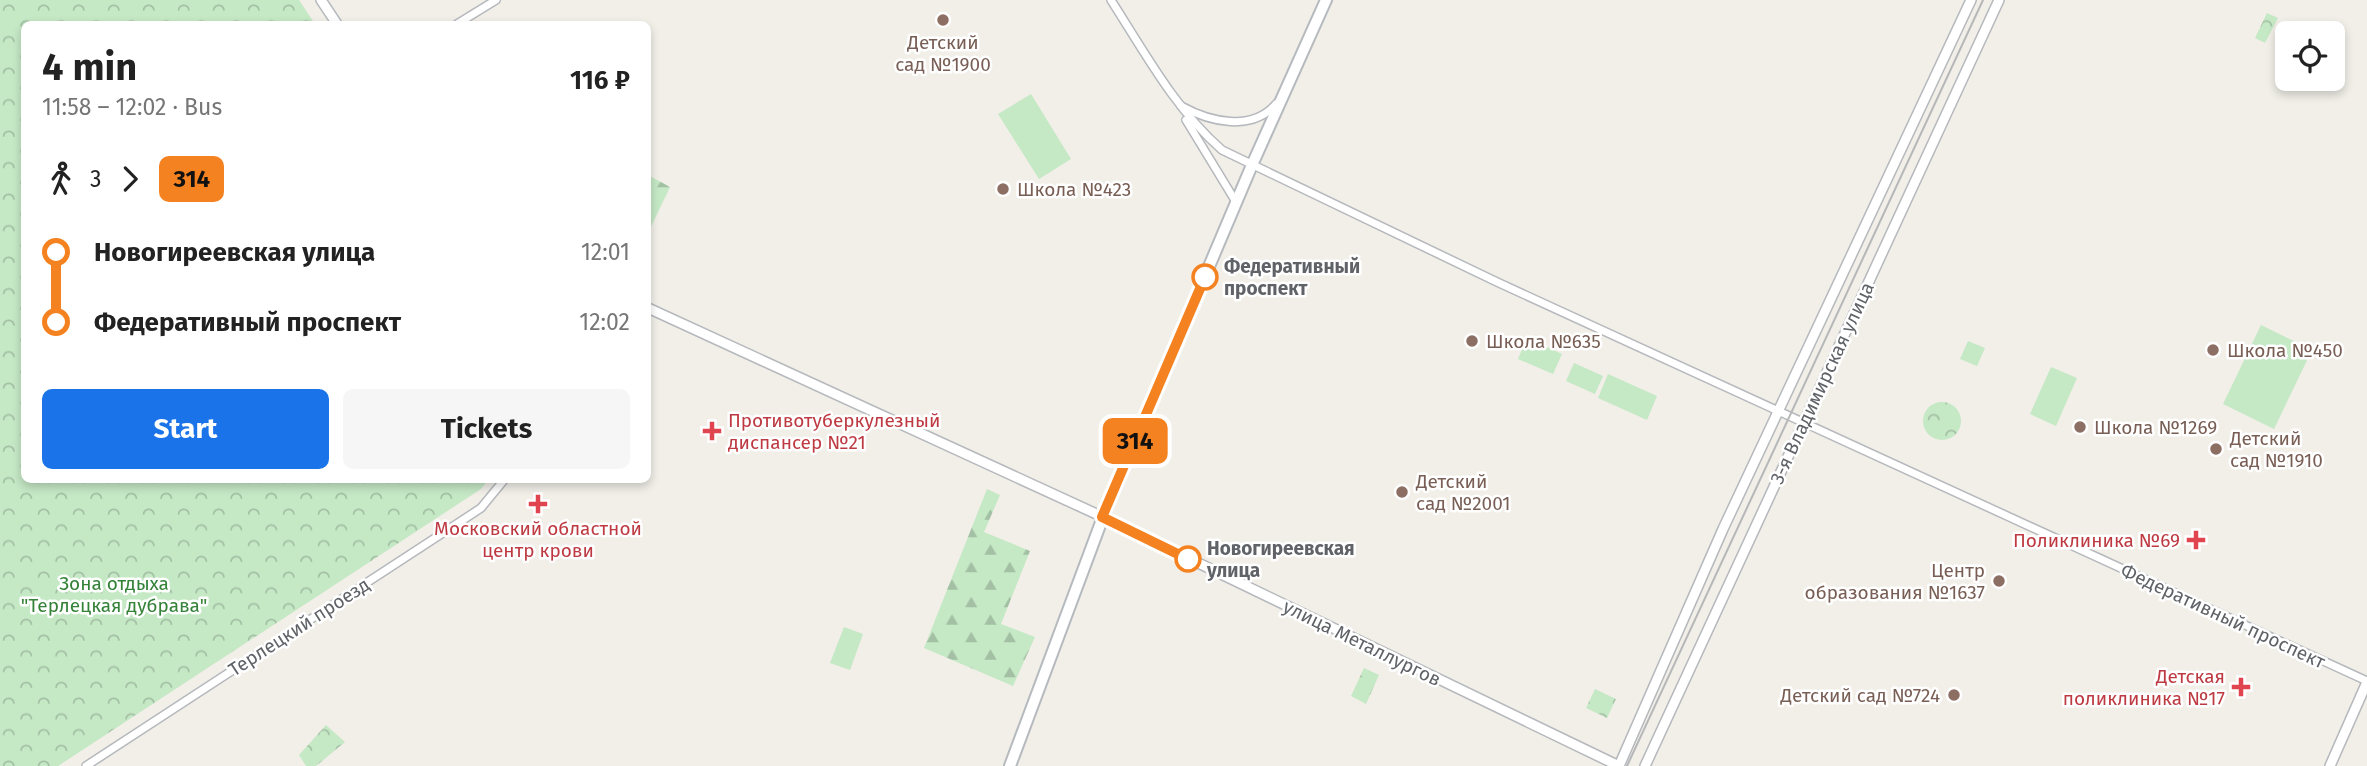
<!DOCTYPE html>
<html lang="en">
<head>
<meta charset="utf-8">
<style>
	body { margin:0; font-family:"Fira Sans",sans-serif; background:#f6f6f6; color:#222; height:100vh; display:flex; flex-direction:column; font-size:26px; white-space:nowrap }
	* { box-sizing:border-box; margin:0 }
	p { font-size:23px; color:#767676 }
	.icon { flex:none; width:38px; height:38px; fill:none; stroke:currentColor; stroke-width:2; stroke-linecap:round; stroke-linejoin:round }
	.map { position:relative; flex:1; overflow:hidden }
	.panel { position:absolute; left:21px; top:21px; width:630px; height:462px; display:flex; flex-direction:column; background:#fff; border-radius:10px; box-shadow:0 4px 10px #0003 }
	.panel>* { flex:none }
	.badge { padding:0 14px; border-radius:10px; font-size:24px; line-height:46px }
	.fabs { position:absolute; left:2275px; top:21px; display:grid; gap:14px }
	.fabs a { display:grid; place-items:center; width:70px; height:70px; border-radius:10px; background:#fff; box-shadow:0 4px 10px #0003; font-size:35px }
	.map>.badge { position:absolute; translate:-50% -50%; box-shadow:0 0 0 4px #fff }
	.legs { display:flex; align-items:center; gap:10px; height:77px; padding:0 21px; font-size:23px }
	.legs p { margin-inline-start:auto }
	.overview { display:flex; align-items:center; justify-content:space-between; height:119px; padding:0 21px }
	h1 { font-size:38px; font-weight:700; line-height:52px }
	.cta { display:flex; gap:14px; margin-top:auto; padding:14px 21px }
	.cta a { flex:1; height:80px; border-radius:10px; background:#1a73e8; color:#fff; font-size:28px; font-weight:700; line-height:80px; text-align:center }
	.cta a+a { background:#f6f6f6; color:#222 }
	ul { padding:0 21px; list-style:none }
	li { display:flex; align-items:center; gap:24px; height:70px; font-size:26px }
	li i { display:grid; place-items:center; width:10px; height:100%; margin:0 9px; background:currentColor }
	li i::after { content:''; width:18px; height:18px; margin:-9px; border:5px solid; border-radius:50%; background:#fff }
	li p { margin-inline-start:auto }
	li:first-child i { background:linear-gradient(#0000 50%,currentColor 0) }
	li:last-child i { background:linear-gradient(currentColor 50%,#0000 0) }
	.map>svg:first-child { display:block }
	.green { fill:#c5e8c5 }
	.forest { fill:url(#forest-firs) }
	.park { fill:url(#park-crowns) }
	.lines { fill:none; stroke-linecap:round; stroke-linejoin:round }
	.minor-casing { stroke:#b5b8bc; stroke-width:10 }
	.tertiary-casing { stroke:#b5b8bc; stroke-width:12 }
	.secondary-casing { stroke:#b6babf; stroke-width:14 }
	.minor { stroke:#fff; stroke-width:7 }
	.tertiary { stroke:#fff; stroke-width:9 }
	.secondary { stroke:#fff; stroke-width:10 }
	.tram { stroke:#b6b7b8; stroke-width:2 }
	.line-1-casing { stroke:#fff; stroke-width:16 }
	.line-1 { stroke:#f58220; stroke-width:10 }
	.education-dot { fill:#8d6e63; stroke:#fff; stroke-width:2.5 }
	.stop-1-dot { fill:#fff; stroke:#f58220; stroke-width:3.5 }
	.health-dot { fill:#e0444e; stroke:#fff; stroke-width:2.5 }
	.labels { text-anchor:middle; dominant-baseline:central; stroke-width:5; stroke-linejoin:round; paint-order:stroke }
	.education-label { font-size:19px; fill:#785e54; stroke:#fff; text-anchor:start }
	.stop-label { font-size:19px; font-weight:bold; fill:#5f6368; stroke:#fff; text-anchor:start }
	.street-label { font-size:19px; fill:#5f6368; stroke:#fff }
	.health-label { font-size:19px; fill:#be3a42; stroke:#fff; text-anchor:end }
	.park-label { font-size:19px; fill:#348238; stroke:#fff }
</style>
</head>
<body>
<div class="map">
<svg width="2367" height="766" viewBox="0 0 2367 766">
	<defs>
		<pattern id="forest-firs" width="22" height="20" patternUnits="userSpaceOnUse" patternTransform="scale(1.75)"><rect width="22" height="20" fill="#c5e8c5"/><path d="M5 1l3.5 6h-7zM16 11l3.5 6h-7z" fill="#a3c0a4"/></pattern>
		<pattern id="park-crowns" width="20" height="18" patternUnits="userSpaceOnUse" patternTransform="scale(1.75)"><rect width="20" height="18" fill="#c5e8c5"/><path d="M2 6a3 3 0 1 1 6 0M12 15a3 3 0 1 1 6 0" fill="none" stroke="#a3c0a4"/></pattern>
	</defs>
	<rect width="100%" height="100%" fill="#f1efe8"/>
	<!-- green -->
	<g class="green">
		<polygon points="1031,94 1071,159 1039,179 998,114"/>
		<polygon points="2261,325 2312,350 2274,429 2223,404"/>
		<polygon points="1527,338 1562,354 1553,374 1518,359"/>
		<polygon points="1968,341 1985,348 1977,366 1960,359"/>
		<polygon points="1574,363 1603,376 1595,394 1566,381"/>
		<polygon points="2051,367 2077,378 2056,426 2030,414"/>
		<polygon points="1608,374 1657,396 1647,420 1598,398"/>
		<polygon points="844,627 863,634 850,670 830,663"/>
	</g>
	<!-- forest -->
	<g class="forest">
		<polygon points="648,175 670,187 648,233"/>
		<polygon points="987,489 1000,495 984,532 1030,551 1001,624 1035,637 1013,686 924,648"/>
		<polygon points="1364,668 1379,675 1366,704 1351,696"/>
	</g>
	<!-- park -->
	<g class="park">
		<polygon points="0,0 299,0 315,24 24,24 24,480 488,480 481,489 58,766 0,766"/>
		<polygon points="2267,13 2278,18 2265,43 2255,38"/>
		<circle cx="1942" cy="421" r="19"/>
		<polygon points="1595,689 1616,699 1607,718 1586,708"/>
		<polygon points="326,725 345,742 316,766 306,766 299,755"/>
	</g>
	<g class="lines">
		<defs>
			<g id="minor">
				<path d="M1111,0C1145,53 1175,109 1222,150L1497,282L2367,681"/>
				<polyline points="457,24 496,0"/>
				<path d="M1181,106C1210,122 1252,132 1276,104"/>
				<polyline points="1186,120 1236,202"/>
				<polyline points="86,766 481,508 504,480"/>
			</g>
			<g id="tertiary">
				<polyline points="321,0 337,24"/>
				<polyline points="648,308 1103,517 1619,766"/>
				<polyline points="1619,766 1723,529 1971,0"/>
				<polyline points="1645,766 1999,0"/>
				<polyline points="2330,766 2367,682"/>
			</g>
			<polyline id="secondary" points="1010,766 1103,517 1252,165 1326,0"/>
		</defs>
		<!-- minor casing -->
		<use href="#minor" class="minor-casing"/>
		<!-- tertiary casing -->
		<use href="#tertiary" class="tertiary-casing"/>
		<!-- secondary casing -->
		<use href="#secondary" class="secondary-casing"/>
		<!-- minor -->
		<use href="#minor" class="minor"/>
		<!-- tertiary -->
		<use href="#tertiary" class="tertiary"/>
		<!-- secondary -->
		<use href="#secondary" class="secondary"/>
		<!-- tram -->
		<polyline class="tram" points="1627,766 1983,0"/>
	</g>
	<g class="lines">
		<defs>
			<polyline id="line-1" points="1188,559 1102,517 1205,277"/>
		</defs>
		<!-- line-1 casing -->
		<use href="#line-1" class="line-1-casing"/>
		<!-- line-1 -->
		<use href="#line-1" class="line-1"/>
	</g>
	<!-- markers -->
	<g class="education-dot">
		<circle cx="943" cy="20" r="7"/>
		<circle cx="1003" cy="189" r="7"/>
		<circle cx="1472" cy="341" r="7"/>
		<circle cx="2213" cy="350" r="7"/>
		<circle cx="2080" cy="427" r="7"/>
		<circle cx="2216" cy="449" r="7"/>
		<circle cx="1402" cy="492" r="7"/>
		<circle cx="1999" cy="581" r="7"/>
		<circle cx="1954" cy="695" r="7"/>
	</g>
	<g class="stop-1-dot">
		<circle cx="1205" cy="277" r="12"/>
		<circle cx="1188" cy="559" r="12"/>
	</g>
	<g class="health-dot">
		<path d="M708.5 420.5h7v7h7v7h-7v7h-7v-7h-7v-7h7z"/>
		<path d="M534.5 493.5h7v7h7v7h-7v7h-7v-7h-7v-7h7z"/>
		<path d="M2192.5 529.5h7v7h7v7h-7v7h-7v-7h-7v-7h7z"/>
		<path d="M2237.5 676.5h7v7h7v7h-7v7h-7v-7h-7v-7h7z"/>
	</g>
	<g class="labels">
		<!-- education labels -->
		<g class="education-label">
			<text x="943" y="42" text-anchor="middle">Детский<tspan x="943" dy="22">сад №1900</tspan></text>
			<text x="1017" y="189">Школа №423</text>
			<text x="1486" y="341">Школа №635</text>
			<text x="2227" y="350">Школа №450</text>
			<text x="2094" y="427">Школа №1269</text>
			<text x="2230" y="438">Детский<tspan x="2230" dy="22">сад №1910</tspan></text>
			<text x="1416" y="481">Детский<tspan x="1416" dy="22">сад №2001</tspan></text>
			<text x="1985" y="570" text-anchor="end">Центр<tspan x="1985" dy="22">образования №1637</tspan></text>
			<text x="1940" y="695" text-anchor="end">Детский сад №724</text>
		</g>
		<!-- stop labels -->
		<g class="stop-label">
			<text x="1224" y="266">Федеративный<tspan x="1224" dy="22">проспект</tspan></text>
			<text x="1207" y="548">Новогиреевская<tspan x="1207" dy="22">улица</tspan></text>
		</g>
		<!-- street labels -->
		<g class="street-label">
			<text transform="translate(1822 383) rotate(-65)">3-я Владимирская улица</text>
			<text transform="translate(2223 616) rotate(25)">Федеративный проспект</text>
			<text transform="translate(299 627) rotate(-33)">Терлецкий проезд</text>
			<text transform="translate(1362 643) rotate(26)">улица Металлургов</text>
		</g>
		<!-- health labels -->
		<g class="health-label">
			<text x="728" y="420" text-anchor="start">Противотуберкулезный<tspan x="728" dy="22">диспансер №21</tspan></text>
			<text x="538" y="528" text-anchor="middle">Московский областной<tspan x="538" dy="22">центр крови</tspan></text>
			<text x="2180" y="540">Поликлиника №69</text>
			<text x="2225" y="676">Детская<tspan x="2225" dy="22">поликлиника №17</tspan></text>
		</g>
		<!-- park labels -->
		<g class="park-label">
			<text x="114" y="583">Зона отдыха<tspan x="114" dy="22">"Терлецкая дубрава"</tspan></text>
		</g>
	</g>
</svg>
<div class="fabs">
<a><svg class="icon" aria-label="locate" viewBox="0 0 24 24"><circle cx="12" cy="12" r="6"/><path d="M12 2v4M12 18v4M2 12h4M18 12h4"/></svg></a>
</div>
<b class="badge" style="left:1135px;top:441px;background:#f58220;color:#111">314</b>
<section class="panel">
<div class="overview"><div><h1>4 min</h1><p>11:58 – 12:02 · Bus</p></div><b>116 ₽</b></div>
<div class="legs"><svg class="icon" aria-label="walk" viewBox="0 0 24 24"><circle cx="13" cy="4" r="2"/><path d="M13 8l-2 6 4 7M11 14l-3 7M7 12l3-4h3l4 4"/></svg>3<svg class="icon" aria-label="forward" viewBox="0 0 24 24"><path d="M9 5l7 7-7 7"/></svg><b class="badge" style="background:#f58220;color:#111">314</b></div>
<ul>
<li><i style="color:#f58220"></i><b>Новогиреевская улица</b><p>12:01</p></li>
<li><i style="color:#f58220"></i><b>Федеративный проспект</b><p>12:02</p></li>
</ul>
<div class="cta"><a>Start</a><a>Tickets</a></div>
</section>
</div>
</body>
</html>
